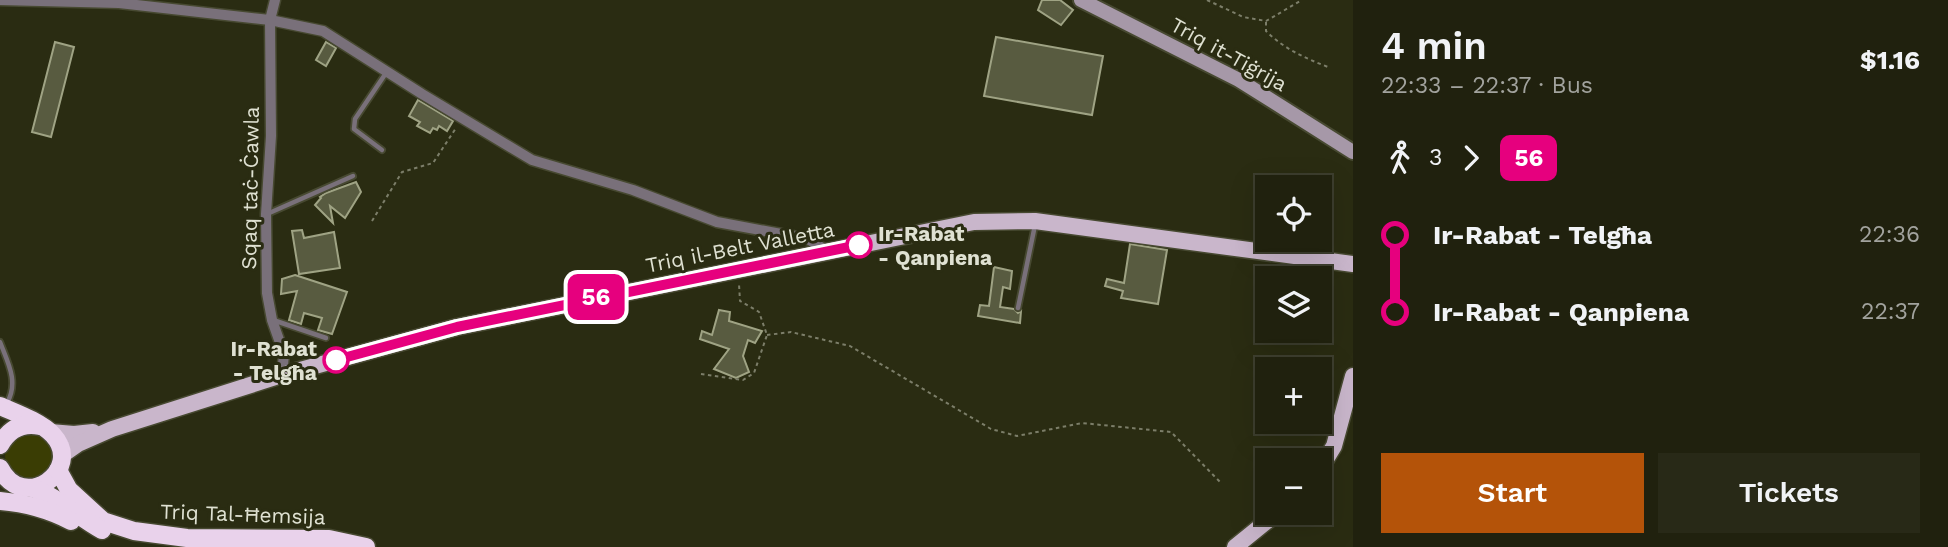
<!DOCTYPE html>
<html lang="en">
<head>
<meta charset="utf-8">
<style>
	body { margin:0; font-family:"Work Sans",sans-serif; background:#282917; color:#f1f3f6; height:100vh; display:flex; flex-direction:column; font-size:26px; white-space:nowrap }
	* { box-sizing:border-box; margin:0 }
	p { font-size:23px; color:#a2a39e }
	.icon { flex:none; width:38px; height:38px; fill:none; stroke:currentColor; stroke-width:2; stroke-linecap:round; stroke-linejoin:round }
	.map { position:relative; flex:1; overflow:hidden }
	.sheet { display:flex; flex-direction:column; background:#20210e; width:595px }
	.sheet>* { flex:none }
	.badge { padding:0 14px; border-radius:10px; font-size:24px; line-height:46px }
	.controls { position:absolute; left:1255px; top:175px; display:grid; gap:14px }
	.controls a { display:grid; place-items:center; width:77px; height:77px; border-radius:0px; background:#20210e; box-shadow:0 7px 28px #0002,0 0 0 2px #3d3e2e; font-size:35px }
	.map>.badge { position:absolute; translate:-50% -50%; box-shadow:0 0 0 4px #fff }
	.legs { display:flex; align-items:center; gap:10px; height:77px; padding:0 28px; font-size:23px }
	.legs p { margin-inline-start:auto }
	.summary { display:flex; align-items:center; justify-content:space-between; height:119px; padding:0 28px }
	h1 { font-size:38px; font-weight:600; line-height:52px }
	.button { display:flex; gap:14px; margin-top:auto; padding:14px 28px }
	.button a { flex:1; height:80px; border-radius:0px; background:#b45309; color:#fff; font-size:28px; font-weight:600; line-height:80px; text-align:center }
	.button a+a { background:#282917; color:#f1f3f6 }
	ul { padding:0 28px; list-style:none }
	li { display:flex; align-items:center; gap:24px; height:77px; font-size:26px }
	li i { display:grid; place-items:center; width:10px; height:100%; margin:0 9px; background:currentColor }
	li i::after { content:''; width:18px; height:18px; margin:-9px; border:5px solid; border-radius:50%; background:#20210e }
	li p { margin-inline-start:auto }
	li:first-child i { background:linear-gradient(#0000 50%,currentColor 0) }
	li:last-child i { background:linear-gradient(currentColor 50%,#0000 0) }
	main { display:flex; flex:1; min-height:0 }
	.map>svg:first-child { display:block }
	.green { fill:#3a3d04 }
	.building { fill:#585b40; stroke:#9fa384; stroke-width:2 }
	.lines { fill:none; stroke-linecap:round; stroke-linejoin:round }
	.lane-casing { stroke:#474931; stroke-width:8 }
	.street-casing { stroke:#474931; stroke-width:13 }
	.secondary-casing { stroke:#474931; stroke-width:18 }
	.primary-casing { stroke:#474931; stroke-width:19 }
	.highway-casing { stroke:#474931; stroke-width:21 }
	.path { stroke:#7c7e69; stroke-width:2; stroke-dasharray:3.5 3.5; stroke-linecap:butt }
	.lane { stroke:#79707a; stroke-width:4.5 }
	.street { stroke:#79707a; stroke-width:10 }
	.secondary { stroke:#a698a8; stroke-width:14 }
	.primary { stroke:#c9b6cb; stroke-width:16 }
	.highway { stroke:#e9d2eb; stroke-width:18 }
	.line-1-casing { stroke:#fff; stroke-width:16 }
	.line-1 { stroke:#e6007e; stroke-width:10 }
	.stop-1-dot { fill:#fff; stroke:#e6007e; stroke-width:3.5 }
	.labels { text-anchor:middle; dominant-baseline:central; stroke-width:6; stroke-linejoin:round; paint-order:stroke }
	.street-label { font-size:21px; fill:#dfe1d2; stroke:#2a2c12 }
	.stop-label { font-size:21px; font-weight:bold; fill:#dfe1d2; stroke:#2a2c12; text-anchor:start }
</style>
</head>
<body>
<main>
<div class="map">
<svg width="1353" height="547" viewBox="0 0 1353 547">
	<rect width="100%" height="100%" fill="#2a2c12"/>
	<!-- green -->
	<circle class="green" cx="29" cy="456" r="24"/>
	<!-- building -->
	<g class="building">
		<polygon points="1042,0 1060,0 1073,10 1061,25 1038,10"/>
		<polygon points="996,37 1103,56 1092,115 984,96"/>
		<polygon points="55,42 74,47 51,137 32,132"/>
		<polygon points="326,42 336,48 326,66 316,60"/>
		<polygon points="418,100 453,121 447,131 439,126 437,130 433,128 430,133 417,126 420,122 409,116"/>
		<polygon points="356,182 361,192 345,218 330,206 333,223 315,205 321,198 320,197 326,193"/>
		<polygon points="302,230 304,238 334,232 340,268 299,274 292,231"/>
		<polygon points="1130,244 1167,250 1158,304 1121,298 1123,291 1105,286 1107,279 1124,283"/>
		<polygon points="994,267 1012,271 1010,289 1003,287 1000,307 1014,309 1018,313 1021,311 1020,323 978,316 980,305 989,306"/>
		<polygon points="295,275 347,292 332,334 318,330 322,318 304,313 301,324 289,320 297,291 281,294 282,279"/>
		<polygon points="719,310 730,312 729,321 762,331 755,343 748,340 743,356 749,372 736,378 714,369 729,349 700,339 702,331 712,335"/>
	</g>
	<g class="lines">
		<defs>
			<g id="lane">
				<polyline points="382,150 354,129 355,119 386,73"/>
				<polyline points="267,214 353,176"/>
				<polyline points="1018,308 1035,225"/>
				<polyline points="273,320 326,338"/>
				<path d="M0,342C8,363 19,382 7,403"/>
			</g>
			<g id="street">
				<polyline points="0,0 119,3 270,20 323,31 422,94 532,160 633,190 717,222 808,239 827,251"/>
				<polyline points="275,0 270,20 271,136 266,214 267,293 272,320 284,354 282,375"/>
			</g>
			<polyline id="secondary" points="1081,0 1239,80 1353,152"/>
			<g id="primary">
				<polyline points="50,432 74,434 93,432"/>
				<polyline points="61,456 78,444 112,429 282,375 457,327 974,222 1035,221 1353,264"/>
				<polyline points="1320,469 1334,446 1353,376"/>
				<polyline points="1235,547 1277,513"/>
			</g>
			<g id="highway">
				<path d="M0,406C16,413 41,422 53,435C85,470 23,514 0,468"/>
				<path d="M0,445C9,429 22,422 40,426"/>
				<polyline points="58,470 69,490 103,521 134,531 187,538 329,539 366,547"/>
				<path d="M32,488C57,496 78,517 102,530"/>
				<path d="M0,501C25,503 48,509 71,521"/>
			</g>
		</defs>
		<!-- lane casing -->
		<use href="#lane" class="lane-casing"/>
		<!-- street casing -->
		<use href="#street" class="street-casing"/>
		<!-- secondary casing -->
		<use href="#secondary" class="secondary-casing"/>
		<!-- primary casing -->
		<use href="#primary" class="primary-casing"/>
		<!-- highway casing -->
		<use href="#highway" class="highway-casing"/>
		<!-- path -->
		<g class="path">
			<polyline points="1207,0 1243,17 1266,21 1302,0"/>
			<path d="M1266,22V31C1284,49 1305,58 1328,67"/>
			<polyline points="372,221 402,172 433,163 456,128"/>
			<polyline points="767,335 791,332 850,346 991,429 1017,436 1082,423 1171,432 1220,482"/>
			<polyline points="701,374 743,380 754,373 767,335 759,312 740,301 739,284"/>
		</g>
		<!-- lane -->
		<use href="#lane" class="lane"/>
		<!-- street -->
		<use href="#street" class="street"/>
		<!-- secondary -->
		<use href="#secondary" class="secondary"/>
		<!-- primary -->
		<use href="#primary" class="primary"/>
		<!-- highway -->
		<use href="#highway" class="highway"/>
	</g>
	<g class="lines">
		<defs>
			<polyline id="line-1" points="336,360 457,327 859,245"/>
		</defs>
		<!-- line-1 casing -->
		<use href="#line-1" class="line-1-casing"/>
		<!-- line-1 -->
		<use href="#line-1" class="line-1"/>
	</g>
	<!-- markers -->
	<g class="stop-1-dot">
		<circle cx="859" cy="245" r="12"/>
		<circle cx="336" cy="360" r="12"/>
	</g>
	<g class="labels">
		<!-- street labels -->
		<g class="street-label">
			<text transform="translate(1229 54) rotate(29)">Triq it-Tiġrija</text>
			<text transform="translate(250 188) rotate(-89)">Sqaq taċ-Ċawla</text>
			<text transform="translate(740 247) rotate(-11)">Triq il-Belt Valletta</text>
			<text transform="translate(243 514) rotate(2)">Triq Tal-Ħemsija</text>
		</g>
		<!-- stop labels -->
		<g class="stop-label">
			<text x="878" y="233">Ir-Rabat<tspan x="878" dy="24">- Qanpiena</tspan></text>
			<text x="317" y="348" text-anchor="end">Ir-Rabat<tspan x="317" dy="24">- Telgħa</tspan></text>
		</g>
	</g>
</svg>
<div class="controls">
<a><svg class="icon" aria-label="locate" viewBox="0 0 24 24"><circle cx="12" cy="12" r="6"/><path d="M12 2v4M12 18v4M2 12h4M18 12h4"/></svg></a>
<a><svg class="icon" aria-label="layers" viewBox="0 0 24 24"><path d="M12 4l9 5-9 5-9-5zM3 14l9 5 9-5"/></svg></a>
<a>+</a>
<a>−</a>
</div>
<b class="badge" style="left:596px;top:297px;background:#e6007e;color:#fff">56</b>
</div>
<section class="sheet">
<div class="summary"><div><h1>4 min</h1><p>22:33 – 22:37 · Bus</p></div><b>$1.16</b></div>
<div class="legs"><svg class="icon" aria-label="walk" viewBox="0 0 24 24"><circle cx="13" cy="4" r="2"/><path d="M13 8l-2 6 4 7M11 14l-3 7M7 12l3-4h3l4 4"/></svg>3<svg class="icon" aria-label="forward" viewBox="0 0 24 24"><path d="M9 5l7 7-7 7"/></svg><b class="badge" style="background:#e6007e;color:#fff">56</b></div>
<ul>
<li><i style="color:#e6007e"></i><b>Ir-Rabat - Telgħa</b><p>22:36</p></li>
<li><i style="color:#e6007e"></i><b>Ir-Rabat - Qanpiena</b><p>22:37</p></li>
</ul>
<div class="button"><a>Start</a><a>Tickets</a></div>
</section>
</main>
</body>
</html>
